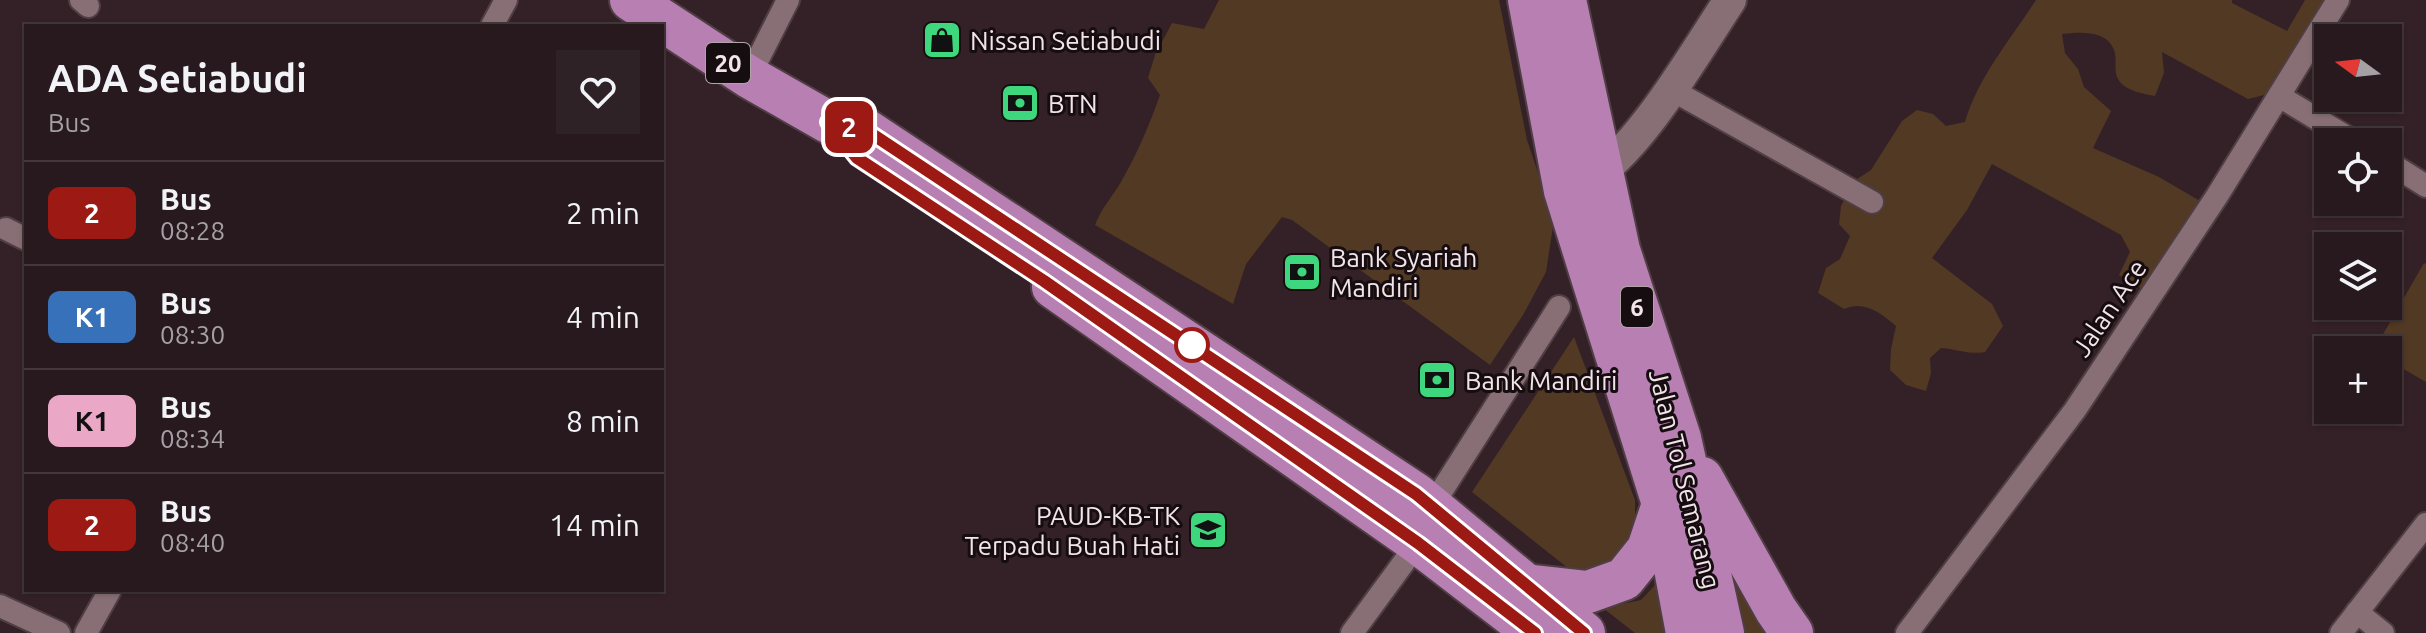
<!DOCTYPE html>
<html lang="en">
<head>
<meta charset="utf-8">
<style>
	body { margin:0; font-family:Ubuntu,sans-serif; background:#2f2226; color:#f1f3f6; height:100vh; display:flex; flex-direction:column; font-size:30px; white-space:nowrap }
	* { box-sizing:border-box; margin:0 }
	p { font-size:26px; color:#a4a0a4 }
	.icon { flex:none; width:44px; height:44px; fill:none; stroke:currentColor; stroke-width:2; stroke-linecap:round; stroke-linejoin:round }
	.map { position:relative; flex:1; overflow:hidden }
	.side { position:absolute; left:24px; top:24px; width:640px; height:568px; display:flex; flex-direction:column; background:#27191d; border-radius:0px; box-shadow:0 2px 6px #0004,0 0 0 2px #43383b }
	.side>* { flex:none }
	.badge { padding:0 16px; border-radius:12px; font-size:28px; line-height:52px }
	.needle { width:52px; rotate:285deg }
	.tools { position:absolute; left:2314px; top:24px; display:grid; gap:16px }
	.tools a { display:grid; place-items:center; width:88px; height:88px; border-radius:0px; background:#27191d; box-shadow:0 2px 6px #0004,0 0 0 2px #43383b; font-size:40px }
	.map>.badge { position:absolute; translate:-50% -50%; box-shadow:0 0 0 4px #fff }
	.round { display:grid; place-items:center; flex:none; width:84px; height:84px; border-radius:0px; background:#2f2226 }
	.summary { display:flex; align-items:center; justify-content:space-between; height:136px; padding:0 24px }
	h1 { font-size:38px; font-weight:700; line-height:60px }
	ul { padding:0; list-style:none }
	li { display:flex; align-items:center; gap:24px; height:104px; padding:0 24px; border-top:2px solid #43383b }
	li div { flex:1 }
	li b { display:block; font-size:30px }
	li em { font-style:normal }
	li .badge { min-width:88px; font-weight:700; text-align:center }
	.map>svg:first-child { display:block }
	.green { fill:#523923 }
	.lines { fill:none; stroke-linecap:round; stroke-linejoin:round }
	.street-casing { stroke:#4f3e44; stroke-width:26 }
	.secondary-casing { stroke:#4f3e44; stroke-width:36 }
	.highway-casing { stroke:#4f3e44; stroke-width:46 }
	.street { stroke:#886f76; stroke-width:22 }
	.secondary { stroke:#886f76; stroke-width:32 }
	.highway { stroke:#b87fb3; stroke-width:42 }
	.line-casing { stroke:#fff; stroke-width:18 }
	.line { stroke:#9c1a13; stroke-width:12 }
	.stop-dot { fill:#fff; stroke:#9c1a13; stroke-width:4 }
	.labels { text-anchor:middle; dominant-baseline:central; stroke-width:6; stroke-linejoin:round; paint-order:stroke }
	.shield { fill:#160d10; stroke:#b0a4a7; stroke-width:2 }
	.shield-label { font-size:24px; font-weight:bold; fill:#f2e4e8 }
	.poi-label { font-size:26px; fill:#f2e4e8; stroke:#160d10; text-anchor:start }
	.street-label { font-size:26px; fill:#f2e4e8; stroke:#160d10 }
</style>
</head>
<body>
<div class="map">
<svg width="2426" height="633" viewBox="0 0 2426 633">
	<rect width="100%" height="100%" fill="#342127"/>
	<!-- green -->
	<g class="green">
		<path d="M1219,0H1499L1527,140L1554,220L1546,272L1523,315L1490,365L1292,220L1282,217L1246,264L1233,304L1095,225C1101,209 1112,197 1121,182C1137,154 1149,126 1160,95L1148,78L1155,55L1172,23L1204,29Z"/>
		<path d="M2036,0H2232V3L2287,31L2305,0H2325L2268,94L2248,99L2162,52L2164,73L2155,96C2144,94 2127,91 2120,82C2112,71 2118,61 2114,50C2107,30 2079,32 2062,34L2065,53L2078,69L2084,87L2111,111L2093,148L2159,177L2200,201L2144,290L2119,275L2130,252L2121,235L1992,164L1967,210L1932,258L1992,304L2003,326L1985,352C1968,355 1958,349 1941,348L1930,358L1931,373L1926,391L1906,385L1890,370L1891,349L1896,326C1881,313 1864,300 1844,309L1818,293L1826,268L1840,259L1850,236L1839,224L1841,206L1854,181L1871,170L1902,121L1917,110L1933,114L1946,126L1965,122C1978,77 2011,39 2036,0Z"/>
		<polygon points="2424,263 2426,264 2426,382 2388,360 2388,350 2374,350"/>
		<polygon points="1574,337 1635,500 1635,531 1606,570 1578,576 1472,492"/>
		<polygon points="1715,540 1766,633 1731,633"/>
		<polygon points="1658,582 1668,633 1635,633 1603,608 1641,600"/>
	</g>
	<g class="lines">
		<defs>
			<g id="street">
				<polyline points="81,0 88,6"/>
				<polyline points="492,26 506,0"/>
				<polyline points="749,77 788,0"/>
				<polyline points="1672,90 1872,202"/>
				<polyline points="2279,96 2355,142"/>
				<polyline points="2388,162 2426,186"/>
				<polyline points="6,229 26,239"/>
				<polyline points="1432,506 1559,307"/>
				<polyline points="0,606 59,633"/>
				<polyline points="2357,612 2383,633"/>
				<polyline points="86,633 110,590"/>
				<polyline points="1352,633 1418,543"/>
				<polyline points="1907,633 2075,410 2217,196 2338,0"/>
				<polyline points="2341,633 2426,524"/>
			</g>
			<path id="secondary" d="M1586,181C1636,156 1698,48 1730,0"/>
			<g id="highway">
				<polyline points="631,0 749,77 828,122 866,130 1416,494 1584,633"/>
				<polyline points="1529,0 1565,191 1663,504 1687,633"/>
				<polyline points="1565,0 1619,250 1680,438 1723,633"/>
				<polyline points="1053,287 1418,543 1535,633"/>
				<polyline points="1702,478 1776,610 1792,633"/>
				<polyline points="1525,585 1588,592 1624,579 1648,549 1663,504"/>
			</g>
		</defs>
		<!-- street casing -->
		<use href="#street" class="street-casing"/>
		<!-- secondary casing -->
		<use href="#secondary" class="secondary-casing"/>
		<!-- highway casing -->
		<use href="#highway" class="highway-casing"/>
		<!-- street -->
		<use href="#street" class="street"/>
		<!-- secondary -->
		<use href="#secondary" class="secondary"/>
		<!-- highway -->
		<use href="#highway" class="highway"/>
	</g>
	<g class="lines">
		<defs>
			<polyline id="line" points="1535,633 1418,543 1044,281 857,158 828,122 866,130 1416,494 1584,633"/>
		</defs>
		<!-- line casing -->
		<use href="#line" class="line-casing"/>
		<!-- line -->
		<use href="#line" class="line"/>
	</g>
	<!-- icons -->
	<defs>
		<symbol id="shop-square" viewBox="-11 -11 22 22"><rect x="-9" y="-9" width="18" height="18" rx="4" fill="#3fd77d" stroke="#160d10"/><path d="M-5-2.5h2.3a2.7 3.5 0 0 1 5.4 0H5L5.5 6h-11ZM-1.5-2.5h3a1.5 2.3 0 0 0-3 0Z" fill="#111"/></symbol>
		<symbol id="bank-square" viewBox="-11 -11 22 22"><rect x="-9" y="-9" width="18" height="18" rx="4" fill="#3fd77d" stroke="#160d10"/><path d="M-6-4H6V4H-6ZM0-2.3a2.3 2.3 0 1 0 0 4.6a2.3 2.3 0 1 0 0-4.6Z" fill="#111"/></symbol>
		<symbol id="school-square" viewBox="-11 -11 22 22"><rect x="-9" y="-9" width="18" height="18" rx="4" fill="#3fd77d" stroke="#160d10"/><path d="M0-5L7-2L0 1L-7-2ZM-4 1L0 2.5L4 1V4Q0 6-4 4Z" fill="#111"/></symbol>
	</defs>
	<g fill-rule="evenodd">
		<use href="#shop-square" x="920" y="18" width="44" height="44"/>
		<use href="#bank-square" x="998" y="81" width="44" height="44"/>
		<use href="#bank-square" x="1280" y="250" width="44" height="44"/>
		<use href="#bank-square" x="1415" y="358" width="44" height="44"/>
		<use href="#school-square" x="1186" y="508" width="44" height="44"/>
	</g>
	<!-- markers -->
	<circle class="stop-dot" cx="1192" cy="345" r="16"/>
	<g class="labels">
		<!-- shield labels -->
		<g class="shield">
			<rect x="706" y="43" width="44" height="40" rx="6"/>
			<rect x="1621" y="287" width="32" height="40" rx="6"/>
		</g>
		<g class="shield-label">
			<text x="728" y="63">20</text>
			<text x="1637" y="307">6</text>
		</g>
		<!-- poi labels -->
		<g class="poi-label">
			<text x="970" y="40">Nissan Setiabudi</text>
			<text x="1048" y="103">BTN</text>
			<text x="1330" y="257">Bank Syariah<tspan x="1330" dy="30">Mandiri</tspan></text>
			<text x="1465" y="380">Bank Mandiri</text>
			<text x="1180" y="515" text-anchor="end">PAUD-KB-TK<tspan x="1180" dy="30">Terpadu Buah Hati</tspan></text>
		</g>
		<!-- street labels -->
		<g class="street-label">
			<text transform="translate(2109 308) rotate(-56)">Jalan Ace</text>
			<text transform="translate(1685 479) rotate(76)">Jalan Tol Semarang</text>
		</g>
	</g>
</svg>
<div class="tools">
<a><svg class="needle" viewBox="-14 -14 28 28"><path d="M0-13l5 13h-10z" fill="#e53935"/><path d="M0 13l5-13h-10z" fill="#a4a0a4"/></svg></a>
<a><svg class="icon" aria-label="locate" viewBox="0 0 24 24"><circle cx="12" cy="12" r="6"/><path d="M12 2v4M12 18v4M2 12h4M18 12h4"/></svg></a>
<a><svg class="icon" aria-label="layers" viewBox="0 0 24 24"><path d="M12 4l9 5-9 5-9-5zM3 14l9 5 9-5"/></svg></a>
<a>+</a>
</div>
<b class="badge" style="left:849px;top:127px;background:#9c1a13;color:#fff">2</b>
<section class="side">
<div class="summary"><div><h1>ADA Setiabudi</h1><p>Bus</p></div><a class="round"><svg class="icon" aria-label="heart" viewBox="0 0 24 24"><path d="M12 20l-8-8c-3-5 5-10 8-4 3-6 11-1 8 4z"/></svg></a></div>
<ul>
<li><span class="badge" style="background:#9c1a13;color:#fff">2</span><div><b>Bus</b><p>08:28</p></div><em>2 min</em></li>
<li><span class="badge" style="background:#3671b9;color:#fff">K1</span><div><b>Bus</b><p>08:30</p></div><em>4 min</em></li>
<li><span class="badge" style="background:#eba7c6;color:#111">K1</span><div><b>Bus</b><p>08:34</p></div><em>8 min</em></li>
<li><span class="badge" style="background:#9c1a13;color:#fff">2</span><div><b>Bus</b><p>08:40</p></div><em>14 min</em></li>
</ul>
</section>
</div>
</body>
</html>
